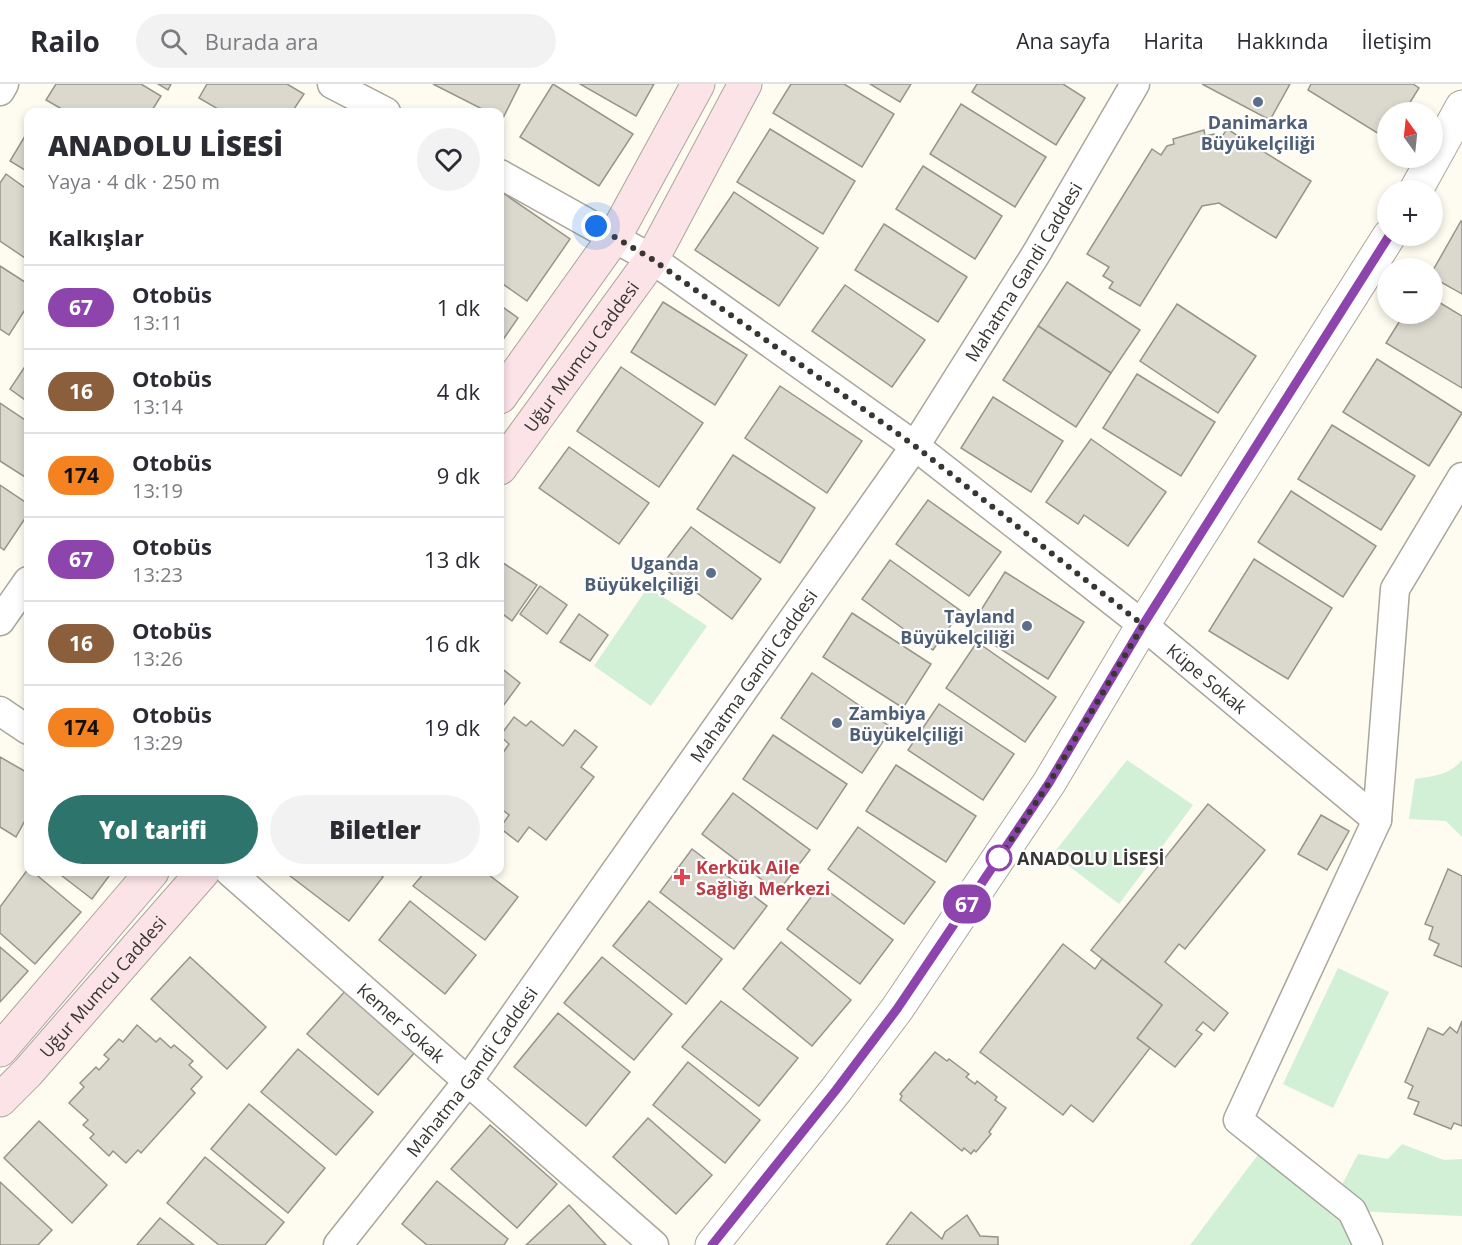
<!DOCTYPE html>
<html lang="tr">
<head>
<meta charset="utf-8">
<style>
	body { margin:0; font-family:"Open Sans",sans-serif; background:#f2f2f3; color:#2b2b33; height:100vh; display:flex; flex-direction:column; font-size:22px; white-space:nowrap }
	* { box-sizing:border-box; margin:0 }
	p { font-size:20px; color:#7c7c81 }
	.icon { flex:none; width:33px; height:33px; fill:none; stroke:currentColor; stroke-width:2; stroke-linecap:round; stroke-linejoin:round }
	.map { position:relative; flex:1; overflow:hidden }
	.drawer { position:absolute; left:24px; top:24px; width:480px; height:768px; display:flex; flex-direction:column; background:#fff; border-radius:12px; box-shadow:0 3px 9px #0003 }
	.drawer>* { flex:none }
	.badge { padding:0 12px; border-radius:20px; font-size:21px; line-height:39px }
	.needle { width:39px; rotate:345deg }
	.buttons { position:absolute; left:1377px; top:18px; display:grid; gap:12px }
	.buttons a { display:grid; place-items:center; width:66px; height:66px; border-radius:50%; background:#fff; box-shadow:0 3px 9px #0003; font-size:30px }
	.you { position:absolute; width:30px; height:30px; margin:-15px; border:4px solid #fff; border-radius:50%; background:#1a73e8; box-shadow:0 0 0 9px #1a73e833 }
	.map>.badge { position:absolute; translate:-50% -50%; box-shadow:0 0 0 3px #fff }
	h2 { padding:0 24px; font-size:22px; line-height:54px }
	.round { display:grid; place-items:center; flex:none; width:63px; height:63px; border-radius:32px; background:#f2f2f3 }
	.headline { display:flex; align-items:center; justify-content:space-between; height:102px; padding:0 24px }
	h1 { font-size:28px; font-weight:800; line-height:45px }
	.button { display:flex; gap:12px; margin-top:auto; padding:12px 24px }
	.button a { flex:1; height:69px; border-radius:36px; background:#2c746c; color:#fff; font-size:24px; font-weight:800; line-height:69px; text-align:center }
	.button a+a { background:#f2f2f3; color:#2b2b33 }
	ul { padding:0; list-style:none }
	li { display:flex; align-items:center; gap:18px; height:84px; padding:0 24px; border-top:2px solid #e1e1e2 }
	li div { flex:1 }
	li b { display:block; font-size:22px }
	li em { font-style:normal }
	li .badge { min-width:66px; font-weight:700; text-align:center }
	header { display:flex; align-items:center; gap:36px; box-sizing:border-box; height:84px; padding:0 30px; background:#fff; border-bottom:2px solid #e1e1e2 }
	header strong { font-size:28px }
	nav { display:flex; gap:33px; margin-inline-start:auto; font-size:21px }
	.search { width:420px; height:54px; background:#f2f2f3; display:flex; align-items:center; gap:15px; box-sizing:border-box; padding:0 21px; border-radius:33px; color:#7c7c81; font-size:22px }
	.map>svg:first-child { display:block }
	.green { fill:#d2f0d6 }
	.building { fill:#dbd8ce; stroke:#97948a; stroke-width:1.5 }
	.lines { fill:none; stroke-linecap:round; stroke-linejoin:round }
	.minor-casing { stroke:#a9a69c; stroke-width:31 }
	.tertiary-casing { stroke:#a9a69c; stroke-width:35 }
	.secondary-casing { stroke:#a9a69c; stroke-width:35 }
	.minor { stroke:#fff; stroke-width:28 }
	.tertiary { stroke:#fff; stroke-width:33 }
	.secondary { stroke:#fbe3e8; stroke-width:33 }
	.line-casing { stroke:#fff; stroke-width:14 }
	.line { stroke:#8e44ad; stroke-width:9 }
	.walk { stroke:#373632; stroke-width:6; stroke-dasharray:0 10.8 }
	.service-dot { fill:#5c6f8a; stroke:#fff; stroke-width:2 }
	.stop-dot { fill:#fff; stroke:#8e44ad; stroke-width:3 }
	.health-dot { fill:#e0444e; stroke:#fff; stroke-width:2 }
	.labels { text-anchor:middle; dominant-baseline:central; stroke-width:4.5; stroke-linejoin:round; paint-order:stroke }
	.service-label { font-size:18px; font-weight:bold; fill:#4e5e75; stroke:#fff; text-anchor:end }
	.street-label { font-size:18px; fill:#373632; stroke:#fff }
	.stop-label { font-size:18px; font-weight:bold; fill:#373632; stroke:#fff; text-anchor:start }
	.health-label { font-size:18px; font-weight:bold; fill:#be3a42; stroke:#fff; text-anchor:start }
</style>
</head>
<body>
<header>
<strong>Railo</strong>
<div class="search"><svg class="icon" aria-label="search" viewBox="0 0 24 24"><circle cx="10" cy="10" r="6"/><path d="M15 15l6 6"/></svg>Burada ara</div>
<nav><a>Ana sayfa</a><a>Harita</a><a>Hakkında</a><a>İletişim</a></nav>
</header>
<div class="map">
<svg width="1462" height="1161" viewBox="0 0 1462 1161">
	<rect width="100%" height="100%" fill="#fefbf0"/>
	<!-- green -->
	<g class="green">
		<polygon points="648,503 707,542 651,622 594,582"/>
		<polygon points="1127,676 1193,721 1119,820 1053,770"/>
		<path d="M1462,676V753L1446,737L1409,735L1415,695C1433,692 1450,691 1462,676Z"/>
		<polygon points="1338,884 1389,908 1333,1024 1283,1000"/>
		<polygon points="1266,1060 1335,1114 1358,1070 1388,1075 1402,1060 1444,1076 1462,1075 1462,1132 1353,1127 1368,1161 1190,1161"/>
	</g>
	<!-- building -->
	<g class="building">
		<polygon points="56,0 141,0 161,12 151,28 67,28 46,16"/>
		<polygon points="158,0 171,0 168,6"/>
		<polygon points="207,0 287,0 304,10 292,28 223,28 199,14"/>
		<polygon points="433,0 520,0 502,36 500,28 488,28"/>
		<polygon points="553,0 633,50 599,102 520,53"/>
		<polygon points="580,0 654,0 636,32"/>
		<polygon points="791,0 844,0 894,30 862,83 773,29"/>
		<polygon points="870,0 911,0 900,18"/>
		<polygon points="977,0 1063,0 1085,14 1056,61 972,8"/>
		<polygon points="1202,0 1290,0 1270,36"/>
		<polygon points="1311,0 1413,0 1419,4 1404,28 1388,28 1387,55 1308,6"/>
		<polygon points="961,20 1046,73 1015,123 930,70"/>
		<polygon points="770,45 855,97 823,150 737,98"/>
		<polygon points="1227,45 1311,97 1276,154 1219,119 1202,122 1140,222 1109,204 1113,198 1103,192 1109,183 1087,170 1152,65 1161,71 1167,62 1174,60 1173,55 1204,46 1205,52 1214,50 1221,54"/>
		<polygon points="28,47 28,88 10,77"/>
		<polygon points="923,82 1002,132 975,175 896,125"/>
		<polygon points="6,90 28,106 28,176 0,157 0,99"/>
		<polygon points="500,107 570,155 527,217 500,198"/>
		<polygon points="734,108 818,164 779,222 695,166"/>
		<polygon points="1461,137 1462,137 1462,210 1432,193 1432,188"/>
		<polygon points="884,140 967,193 938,238 855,186"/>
		<polygon points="0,182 28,200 28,221 9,251 0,245"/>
		<polygon points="1067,198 1140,246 1111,289 1038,242"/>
		<polygon points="845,201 925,256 892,303 812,247"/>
		<polygon points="1432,214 1462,232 1462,304 1386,259 1404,230 1432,230"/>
		<polygon points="663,218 747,271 715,321 631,268"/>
		<polygon points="1177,220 1256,272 1218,329 1140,277"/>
		<polygon points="500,221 518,234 500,260"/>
		<polygon points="1038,242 1111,289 1076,343 1003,296"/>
		<polygon points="1377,275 1462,329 1429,382 1343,328"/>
		<polygon points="28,278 28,318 10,305"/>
		<polygon points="621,283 703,339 659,403 577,347"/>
		<polygon points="1137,290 1215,338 1181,392 1103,344"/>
		<polygon points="780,302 862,357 827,409 745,354"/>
		<polygon points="993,313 1063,357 1031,408 961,364"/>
		<polygon points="0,319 28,338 28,395 0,377"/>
		<polygon points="1332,341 1415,392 1381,446 1298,395"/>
		<polygon points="1091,355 1166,408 1128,462 1084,431 1078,440 1046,418"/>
		<polygon points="569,363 649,419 619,460 539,404"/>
		<polygon points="733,371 815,424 780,479 697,425"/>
		<polygon points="0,401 28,420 28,430 4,466 0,463"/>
		<polygon points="1291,407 1376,462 1343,513 1258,458"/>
		<polygon points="928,416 1001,468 969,512 896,460"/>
		<polygon points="691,443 761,495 732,535 661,482"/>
		<polygon points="1254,475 1332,524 1288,595 1209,547"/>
		<polygon points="890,476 961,527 933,566 862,515"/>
		<polygon points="500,477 537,501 512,537 500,528"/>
		<polygon points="1005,488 1084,538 1048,595 969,545"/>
		<polygon points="540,502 567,521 547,550 520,530"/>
		<polygon points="852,529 931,580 903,624 823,573"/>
		<polygon points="579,530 608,551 590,577 560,558"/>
		<polygon points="977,558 1056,613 1025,658 946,604"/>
		<polygon points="500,583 520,599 500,626"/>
		<polygon points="812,589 892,644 862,689 781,634"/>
		<polygon points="939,620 1014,670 983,716 908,666"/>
		<polygon points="514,633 526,642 531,637 563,662 575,646 597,663 581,683 594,693 546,756 529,743 518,758 500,744 509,731 500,724 500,673 509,660 500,652"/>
		<polygon points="773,651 847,700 817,745 743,695"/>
		<polygon points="0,673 28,689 28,731 16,753 0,743"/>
		<polygon points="896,681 976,732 946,778 866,727"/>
		<polygon points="733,709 810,766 778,808 702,750"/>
		<polygon points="1208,720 1265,766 1185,865 1179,860 1165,878 1228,929 1214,947 1203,938 1196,946 1202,950 1175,983 1137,954 1162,921 1091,866"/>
		<polygon points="1321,731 1349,747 1327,786 1298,770"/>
		<polygon points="858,743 935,798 904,840 828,785"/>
		<polygon points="692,765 767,822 734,865 660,808"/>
		<polygon points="28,785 28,788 33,788 81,828 35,880 0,849 0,823"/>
		<polygon points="1448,785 1462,792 1462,883 1434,871 1439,860 1429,855 1433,843 1425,840"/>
		<polygon points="57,788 112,788 92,815"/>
		<polygon points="285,788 376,788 383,793 349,837"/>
		<polygon points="425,788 485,788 518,813 485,856 413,802"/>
		<polygon points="820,801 893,856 860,900 787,845"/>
		<polygon points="410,817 476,871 445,910 379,856"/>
		<polygon points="649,817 722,875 686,920 613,862"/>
		<polygon points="781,858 851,916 812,962 743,905"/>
		<polygon points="1063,860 1095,885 1102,875 1162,921 1137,954 1150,964 1093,1038 1071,1021 1063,1031 980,968"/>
		<polygon points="0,863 28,887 0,918"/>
		<polygon points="190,873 266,943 227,985 151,915"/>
		<polygon points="602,873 672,930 634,976 564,919"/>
		<polygon points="346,906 416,967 378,1011 307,950"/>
		<polygon points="721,917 798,974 759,1022 682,963"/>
		<polygon points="558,929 630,988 586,1042 514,983"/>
		<polygon points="1462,937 1462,1042 1454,1039 1451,1045 1414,1030 1419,1018 1408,1014 1413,1002 1405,998 1428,944 1443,951 1450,943 1457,949"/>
		<polygon points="137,941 156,958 160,954 171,964 174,961 193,977 189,981 202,993 191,1005 195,1009 141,1069 138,1066 126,1079 113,1067 109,1072 90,1054 94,1050 83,1041 88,1036 69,1019 84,1003 80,999 96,983 99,986 109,975 104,971 119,955 123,958"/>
		<polygon points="298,965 373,1028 336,1071 261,1008"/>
		<polygon points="935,968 947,977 949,975 969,990 966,993 975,1000 977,997 997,1013 995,1016 1006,1024 989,1048 991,1050 976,1068 974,1066 971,1070 964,1064 962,1067 900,1016 902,1012 900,1010"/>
		<polygon points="688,978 760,1036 725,1079 653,1021"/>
		<polygon points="249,1020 325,1084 288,1129 211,1065"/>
		<polygon points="648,1034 712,1091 676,1130 613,1073"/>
		<polygon points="39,1037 107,1101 72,1139 4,1074"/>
		<polygon points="490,1041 557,1100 517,1144 451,1085"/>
		<polygon points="205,1073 284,1138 265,1161 219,1161 167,1119"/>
		<polygon points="437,1097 508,1155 504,1161 427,1161 402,1140"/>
		<polygon points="0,1098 52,1146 38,1161 0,1161"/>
		<polygon points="569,1121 606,1161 526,1161"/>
		<polygon points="911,1128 942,1155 945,1148 967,1131 980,1152 998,1153 998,1161 886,1161"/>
		<polygon points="160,1134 194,1161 137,1161"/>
	</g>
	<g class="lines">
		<defs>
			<g id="minor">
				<polyline points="332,0 386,28"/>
				<polyline points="0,7 4,0"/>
				<path id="s1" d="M500,90L652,175L915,362L1143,541L1377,736"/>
				<polyline points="0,537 28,497"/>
				<polyline points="0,627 28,646"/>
				<path id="s2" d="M230,788L654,1161"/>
				<path id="s3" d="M338,1161L468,997L915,362L1036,170L1135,0"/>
				<polyline points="1368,1161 1352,1127 1238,1036 1377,736 1395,505 1462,393"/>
			</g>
			<g id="tertiary">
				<polyline points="1416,106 1462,23"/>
				<polyline points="712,1161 836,1006 897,925 1049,699 1143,541 1389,152"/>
			</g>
			<g id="secondary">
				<polyline points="500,313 615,152 698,0"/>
				<path id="s4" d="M500,384L652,175L745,0"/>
				<polyline points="0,966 152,788"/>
				<path id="s5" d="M0,1016L28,988L203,788"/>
			</g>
		</defs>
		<!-- minor casing -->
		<use href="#minor" class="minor-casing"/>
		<!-- tertiary casing -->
		<use href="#tertiary" class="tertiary-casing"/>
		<!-- secondary casing -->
		<use href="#secondary" class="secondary-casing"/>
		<!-- minor -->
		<use href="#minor" class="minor"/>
		<!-- tertiary -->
		<use href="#tertiary" class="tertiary"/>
		<!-- secondary -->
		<use href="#secondary" class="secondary"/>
	</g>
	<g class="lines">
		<defs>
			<polyline id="line" points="712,1161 836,1006 897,925 1049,699 1143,541 1389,152"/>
		</defs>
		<!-- line casing -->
		<use href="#line" class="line-casing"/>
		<!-- line -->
		<use href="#line" class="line"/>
		<!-- walk -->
		<polyline class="walk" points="596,142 652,175 915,362 1143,541 1049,699 999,774"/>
	</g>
	<!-- markers -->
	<g class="service-dot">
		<circle cx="1258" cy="18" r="6"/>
		<circle cx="711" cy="489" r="6"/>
		<circle cx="1027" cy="542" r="6"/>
		<circle cx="837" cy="639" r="6"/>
	</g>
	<circle class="stop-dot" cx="999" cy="774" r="12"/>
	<path class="health-dot" d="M679 784h6v6h6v6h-6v6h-6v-6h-6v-6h6z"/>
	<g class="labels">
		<!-- service labels -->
		<g class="service-label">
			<text x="1258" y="38" text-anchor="middle">Danimarka<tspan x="1258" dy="21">Büyükelçiliği</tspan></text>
			<text x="699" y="479">Uganda<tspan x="699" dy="21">Büyükelçiliği</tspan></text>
			<text x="1015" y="532">Tayland<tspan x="1015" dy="21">Büyükelçiliği</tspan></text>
			<text x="849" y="629" text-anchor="start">Zambiya<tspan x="849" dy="21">Büyükelçiliği</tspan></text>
		</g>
		<!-- street labels -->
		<g class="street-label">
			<text stroke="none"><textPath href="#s3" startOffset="1191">Mahatma Gandi Caddesi</textPath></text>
			<text stroke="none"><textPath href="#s4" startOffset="138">Uğur Mumcu Caddesi</textPath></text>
			<text stroke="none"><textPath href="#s3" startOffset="705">Mahatma Gandi Caddesi</textPath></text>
			<text stroke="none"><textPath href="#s1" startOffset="870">Küpe Sokak</textPath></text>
			<text stroke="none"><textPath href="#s5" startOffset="153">Uğur Mumcu Caddesi</textPath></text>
			<text stroke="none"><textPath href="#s2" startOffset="228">Kemer Sokak</textPath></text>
			<text stroke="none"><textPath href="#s3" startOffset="219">Mahatma Gandi Caddesi</textPath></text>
		</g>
		<!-- stop labels -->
		<g class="stop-label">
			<text x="1017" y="774">ANADOLU LİSESİ</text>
		</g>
		<!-- health labels -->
		<g class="health-label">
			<text x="696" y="783">Kerkük Aile<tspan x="696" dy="21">Sağlığı Merkezi</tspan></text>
		</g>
	</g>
</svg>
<div class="buttons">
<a><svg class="needle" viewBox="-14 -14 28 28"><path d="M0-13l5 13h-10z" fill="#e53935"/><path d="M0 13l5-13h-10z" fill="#7c7c81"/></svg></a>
<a>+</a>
<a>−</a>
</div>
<div class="you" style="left:596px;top:142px"></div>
<b class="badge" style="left:967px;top:820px;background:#8e44ad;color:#fff">67</b>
<section class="drawer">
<div class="headline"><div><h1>ANADOLU LİSESİ</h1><p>Yaya · 4 dk · 250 m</p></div><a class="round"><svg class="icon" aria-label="heart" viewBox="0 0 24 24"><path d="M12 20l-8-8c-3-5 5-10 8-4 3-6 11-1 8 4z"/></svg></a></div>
<h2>Kalkışlar</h2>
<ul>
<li><span class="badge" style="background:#8e44ad;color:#fff">67</span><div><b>Otobüs</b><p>13:11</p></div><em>1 dk</em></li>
<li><span class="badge" style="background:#8b5e3c;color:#fff">16</span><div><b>Otobüs</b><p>13:14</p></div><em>4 dk</em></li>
<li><span class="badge" style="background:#f58220;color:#111">174</span><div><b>Otobüs</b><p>13:19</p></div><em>9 dk</em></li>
<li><span class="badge" style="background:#8e44ad;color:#fff">67</span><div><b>Otobüs</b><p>13:23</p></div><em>13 dk</em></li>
<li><span class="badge" style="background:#8b5e3c;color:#fff">16</span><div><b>Otobüs</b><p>13:26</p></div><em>16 dk</em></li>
<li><span class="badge" style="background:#f58220;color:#111">174</span><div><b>Otobüs</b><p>13:29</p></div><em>19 dk</em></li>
</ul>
<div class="button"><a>Yol tarifi</a><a>Biletler</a></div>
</section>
</div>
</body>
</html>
